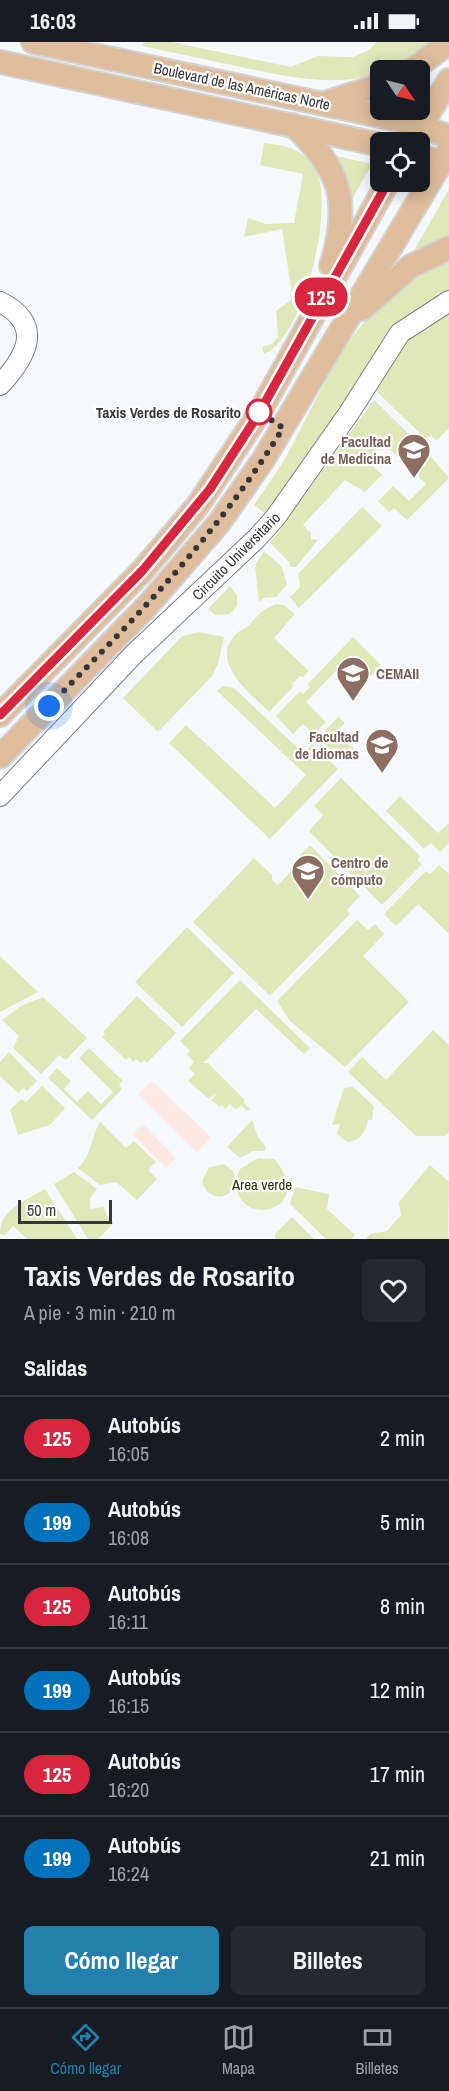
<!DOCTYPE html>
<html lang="es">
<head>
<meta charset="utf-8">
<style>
	body { margin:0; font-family:"Archivo Narrow",sans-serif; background:#242831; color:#f1f3f6; height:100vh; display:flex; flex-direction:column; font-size:22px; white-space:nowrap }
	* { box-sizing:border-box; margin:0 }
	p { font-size:20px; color:#9ea1a6 }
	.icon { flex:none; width:33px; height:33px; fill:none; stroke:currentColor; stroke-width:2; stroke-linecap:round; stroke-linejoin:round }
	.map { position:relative; height:1197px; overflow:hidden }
	.details { display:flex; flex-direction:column; background:#171b24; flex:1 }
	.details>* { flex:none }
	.badge { padding:0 12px; border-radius:20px; font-size:21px; line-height:39px }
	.needle { width:39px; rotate:125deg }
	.controls { position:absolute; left:370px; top:18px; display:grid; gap:12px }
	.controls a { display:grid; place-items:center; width:60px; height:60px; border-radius:9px; background:#171b24; box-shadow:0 3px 15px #0003; font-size:30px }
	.scale { position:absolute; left:18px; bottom:15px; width:94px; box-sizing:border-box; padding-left:6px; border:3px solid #353637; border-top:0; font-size:16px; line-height:21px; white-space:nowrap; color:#353637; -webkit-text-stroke:4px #fff; paint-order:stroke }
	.you { position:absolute; width:30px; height:30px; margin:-15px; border:4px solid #fff; border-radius:50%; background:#1a73e8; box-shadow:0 0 0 9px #1a73e833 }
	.map>.badge { position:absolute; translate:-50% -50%; box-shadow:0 0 0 3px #fff }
	h2 { padding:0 24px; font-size:22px; line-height:54px }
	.round { display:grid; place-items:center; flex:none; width:63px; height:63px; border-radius:9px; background:#242831 }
	.summary { display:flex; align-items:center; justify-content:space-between; height:102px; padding:0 24px }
	h1 { font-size:28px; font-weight:800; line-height:45px }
	.primary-button { display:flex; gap:12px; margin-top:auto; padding:12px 24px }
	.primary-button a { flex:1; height:69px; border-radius:9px; background:#2380ad; color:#fff; font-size:24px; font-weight:800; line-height:69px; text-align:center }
	.primary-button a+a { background:#242831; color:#f1f3f6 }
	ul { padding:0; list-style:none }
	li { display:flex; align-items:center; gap:18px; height:84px; padding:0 24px; border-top:2px solid #363941 }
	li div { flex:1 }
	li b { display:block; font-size:22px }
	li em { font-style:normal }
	li .badge { min-width:66px; font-weight:700; text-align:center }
	.status { display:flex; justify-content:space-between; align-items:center; height:42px; padding:0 30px; background:#171b24; direction:ltr }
	.status svg { height:16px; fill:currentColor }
	.dock { display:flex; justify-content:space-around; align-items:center; height:84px; border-top:2px solid #363941; background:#171b24; font-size:16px; color:#9ea1a6 }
	.dock a { display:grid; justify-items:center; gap:3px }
	.dock .on { color:#2380ad }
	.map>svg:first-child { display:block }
	.commercial { fill:#feeae2 }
	.green { fill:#e0e8ba }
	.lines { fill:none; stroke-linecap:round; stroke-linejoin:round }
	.secondary-casing { stroke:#7d7f82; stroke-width:22 }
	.primary-casing { stroke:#d3d3d3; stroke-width:26 }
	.secondary { stroke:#fff; stroke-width:20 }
	.primary { stroke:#dfbd9c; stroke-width:22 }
	.line-casing { stroke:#fff; stroke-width:14 }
	.line { stroke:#d7263d; stroke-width:9 }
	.walk { stroke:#353637; stroke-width:6; stroke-dasharray:0 10.8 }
	.stop-dot { fill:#fff; stroke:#d7263d; stroke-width:3 }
	.labels { text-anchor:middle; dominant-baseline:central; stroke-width:4.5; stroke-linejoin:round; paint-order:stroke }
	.street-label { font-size:15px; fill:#353637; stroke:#fff }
	.stop-label { font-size:15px; font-weight:bold; fill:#353637; stroke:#fff; text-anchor:end }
	.education-label { font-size:15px; font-weight:bold; fill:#785e54; stroke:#fff; text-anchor:end }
	.park-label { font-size:15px; fill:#2f3400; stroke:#fff }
</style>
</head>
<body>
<div class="status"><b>16:03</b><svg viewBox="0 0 49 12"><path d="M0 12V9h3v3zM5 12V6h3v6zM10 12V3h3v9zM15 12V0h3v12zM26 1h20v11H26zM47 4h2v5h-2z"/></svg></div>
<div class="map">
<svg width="449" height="1197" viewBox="0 0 449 1197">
	<rect width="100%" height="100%" fill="#f6f9fc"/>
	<!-- commercial -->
	<g class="commercial">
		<polygon points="152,1039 211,1095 197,1111 138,1052"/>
		<polygon points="143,1082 176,1116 166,1126 132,1092"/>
	</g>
	<!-- green -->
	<g class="green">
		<path d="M145,0H172L291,25L318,14L353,15L369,8L377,0H431C376,53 308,40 241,25C210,18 178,12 147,5L142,3Z"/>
		<path d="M264,101C285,103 308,108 317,130C334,169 303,297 264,312L262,305L272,302L278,295L276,269L291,258L292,252L282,187L244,195L248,176L265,182L294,181L303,132L260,123Z"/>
		<polygon points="328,112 372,122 347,166"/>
		<polygon points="449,147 449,199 408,219"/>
		<path d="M449,214V247L402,279L343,368L266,472L254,463C266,445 279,428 289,409C316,361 336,308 375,268C397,245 422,230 449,214Z"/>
		<polygon points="449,267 449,386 436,399 431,393 426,397 376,349 409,295"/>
		<polygon points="374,358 420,403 404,420 383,401 367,418 382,433 365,450 345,438 303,483 311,491 311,497 318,498 296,525 290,525 289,520 270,501"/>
		<polygon points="427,410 449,436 407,478 394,466 389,470 378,459 393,444 409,459 426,442 410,426"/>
		<polygon points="362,465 382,484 299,566 290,555 300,545 298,532"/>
		<polygon points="264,509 282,525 287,543 276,555 264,556 259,560 255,523"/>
		<polygon points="230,544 237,553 237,564 230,572 215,573 208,567"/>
		<path d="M276,562L284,563L295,572L274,596L309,629L303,635L300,634L292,642L294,644L269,670C252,653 209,621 235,593C238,589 243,588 247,585C259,574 258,569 276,562Z"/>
		<polygon points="199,590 224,595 218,621 213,633 158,690 123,656 182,594"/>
		<polygon points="353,595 381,623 371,634 350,614 306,660 326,680 314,692 303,682 293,692 276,674 300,649 303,652 310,645 308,642"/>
		<polygon points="223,644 234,646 303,711 312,702 338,727 270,797 169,701 186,683 275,766 306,733 217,649"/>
		<polygon points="338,675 345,681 336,690 355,708 343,720 318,696"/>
		<polygon points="341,736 420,814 417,818 422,822 382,863 309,789 323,773 314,764"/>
		<polygon points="400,754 438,791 449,781 449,801 440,810 431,801 424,807 386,769"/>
		<polygon points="310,803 360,854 347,868 350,872 270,954 193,880 254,816 272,833 272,838 278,843 302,818 299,814"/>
		<polygon points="439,823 449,832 449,892 418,862 396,884 384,872 426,829 430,832"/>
		<polygon points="357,878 368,888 375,882 384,892 363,914 409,960 345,1025 290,979 277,959"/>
		<polygon points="187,885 234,931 182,985 135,940"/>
		<polygon points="0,914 38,950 0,970"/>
		<polygon points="240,938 310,1006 304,1012 256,967 203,1021 208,1021 245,1058 243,1060 250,1067 247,1069 241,1063 236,1068 230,1062 225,1067 222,1063 219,1065 211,1058 218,1049 209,1057 188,1039 195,1032 189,1026 194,1020 187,1012 190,1009 180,999"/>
		<polygon points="137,954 176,991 147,1021 144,1018 141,1021 136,1017 133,1020 129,1015 126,1018 102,995 105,992 103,990"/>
		<polygon points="43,955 87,996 66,1018 59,1013 41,1032 13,1006 19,994 2,978 21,964"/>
		<polygon points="433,988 449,1003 449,1090 445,1094 416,1094 348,1030 362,1015 386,1038"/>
		<polygon points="89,1006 123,1039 119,1043 122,1047 92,1078 48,1036 57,1026 71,1039 64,1047 77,1060 88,1049 101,1062 113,1050 79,1016"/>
		<polygon points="9,1010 37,1039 27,1049 23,1046 18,1051 0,1034 0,1020"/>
		<polygon points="42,1044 65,1066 50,1083 18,1093 10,1068 21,1057 26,1060"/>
		<path d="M353,1045L374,1064L372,1078H368C366,1089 360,1100 347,1100L337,1092L340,1082L332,1083L344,1046Z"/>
		<polygon points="252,1078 258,1095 266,1105 265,1109 253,1109 240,1116 227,1105"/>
		<path d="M100,1080L126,1106L134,1099L156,1120L148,1128L157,1137L137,1158L116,1140L100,1143L78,1126C91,1115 91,1095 100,1080Z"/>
		<path d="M258,1116L274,1117C318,1166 241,1189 236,1143C227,1160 207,1158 202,1139L209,1125L224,1122L233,1129L236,1137L240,1127Z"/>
		<polygon points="430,1123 449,1140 448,1197 366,1197 370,1192 387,1189 401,1173 399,1160"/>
		<polygon points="74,1130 97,1147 90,1156 90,1167 104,1165 106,1173 114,1181 98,1197 88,1197 54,1142"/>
		<polygon points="295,1145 329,1152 327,1167 355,1193 352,1197 326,1197 290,1162"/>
		<path d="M45,1147L77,1197H27L13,1184L4,1194L0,1191C0,1167 27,1158 45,1147Z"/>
		<polygon points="292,1175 314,1197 275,1197 275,1192"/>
	</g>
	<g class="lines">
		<defs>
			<g id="secondary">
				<path d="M0,260C45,283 26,315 0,343"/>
				<polyline points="0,754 134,612 257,496 275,476 349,371 400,291 449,259"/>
			</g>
			<g id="primary">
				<polyline points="33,0 398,78 449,94"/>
				<polyline points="0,20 381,103"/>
				<polyline points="412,28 449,1"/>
				<polyline points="325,61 381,43"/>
				<path d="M293,83C341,127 351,160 331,224"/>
				<polyline points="411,100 449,38"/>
				<polyline points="420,114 442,120"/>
				<polyline points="362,267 411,224 449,206"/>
				<polyline points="0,673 143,528 198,463 258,373 388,140"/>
				<polyline points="0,715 148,563 219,481 263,418 449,108"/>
			</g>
		</defs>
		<!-- secondary casing -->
		<use href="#secondary" class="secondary-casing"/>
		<!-- primary casing -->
		<use href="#primary" class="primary-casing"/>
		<!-- secondary -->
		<use href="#secondary" class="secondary"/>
		<!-- primary -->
		<use href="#primary" class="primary"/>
	</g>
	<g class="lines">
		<defs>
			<polyline id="line" points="0,673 143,528 210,447 258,373 388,140"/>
		</defs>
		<!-- line casing -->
		<use href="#line" class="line-casing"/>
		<!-- line -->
		<use href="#line" class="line"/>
		<!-- walk -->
		<path class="walk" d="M49,664C138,573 216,495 283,386L259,370"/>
	</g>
	<!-- icons -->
	<defs>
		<symbol id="university-pin" viewBox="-11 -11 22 30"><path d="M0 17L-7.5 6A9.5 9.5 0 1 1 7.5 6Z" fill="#8d6e63" stroke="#fff"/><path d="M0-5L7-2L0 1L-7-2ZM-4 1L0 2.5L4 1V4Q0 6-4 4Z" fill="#fff"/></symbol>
	</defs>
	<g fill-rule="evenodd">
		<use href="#university-pin" x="395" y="389" width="38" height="52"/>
		<use href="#university-pin" x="334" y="612" width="38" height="52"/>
		<use href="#university-pin" x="363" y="684" width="38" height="52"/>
		<use href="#university-pin" x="289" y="810" width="38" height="52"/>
	</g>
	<!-- markers -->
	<circle class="stop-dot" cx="259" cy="370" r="12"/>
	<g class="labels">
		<!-- street labels -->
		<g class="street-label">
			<text transform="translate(242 44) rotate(12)">Boulevard de las Américas Norte</text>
			<text transform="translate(236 514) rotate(-45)">Circuito Universitario</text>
		</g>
		<!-- stop labels -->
		<g class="stop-label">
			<text x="241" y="370">Taxis Verdes de Rosarito</text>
		</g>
		<!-- education labels -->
		<g class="education-label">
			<text x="391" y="399">Facultad<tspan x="391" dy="17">de Medicina</tspan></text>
			<text x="376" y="631" text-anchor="start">CEMAII</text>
			<text x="359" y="694">Facultad<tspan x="359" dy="17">de Idiomas</tspan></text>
			<text x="331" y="820" text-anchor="start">Centro de<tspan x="331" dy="17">cómputo</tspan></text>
		</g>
		<!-- park labels -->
		<g class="park-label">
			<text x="262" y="1142">Area verde</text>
		</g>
	</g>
</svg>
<div class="controls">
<a><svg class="needle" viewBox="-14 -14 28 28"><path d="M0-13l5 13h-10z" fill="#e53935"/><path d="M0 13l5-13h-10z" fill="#9ea1a6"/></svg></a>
<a><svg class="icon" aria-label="locate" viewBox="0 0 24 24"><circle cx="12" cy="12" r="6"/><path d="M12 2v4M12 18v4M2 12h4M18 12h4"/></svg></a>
</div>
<div class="scale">50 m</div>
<div class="you" style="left:49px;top:664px"></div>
<b class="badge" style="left:321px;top:255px;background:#d7263d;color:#fff">125</b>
</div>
<section class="details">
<div class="summary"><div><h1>Taxis Verdes de Rosarito</h1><p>A pie · 3 min · 210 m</p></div><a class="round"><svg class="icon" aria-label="heart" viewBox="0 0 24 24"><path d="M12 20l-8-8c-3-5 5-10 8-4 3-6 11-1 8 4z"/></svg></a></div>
<h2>Salidas</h2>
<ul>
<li><span class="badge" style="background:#d7263d;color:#fff">125</span><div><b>Autobús</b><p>16:05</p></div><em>2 min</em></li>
<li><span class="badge" style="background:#0072bc;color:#fff">199</span><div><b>Autobús</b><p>16:08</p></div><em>5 min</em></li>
<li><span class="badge" style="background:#d7263d;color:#fff">125</span><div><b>Autobús</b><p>16:11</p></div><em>8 min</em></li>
<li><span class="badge" style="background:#0072bc;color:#fff">199</span><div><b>Autobús</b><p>16:15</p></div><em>12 min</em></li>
<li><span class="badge" style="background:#d7263d;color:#fff">125</span><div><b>Autobús</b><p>16:20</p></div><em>17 min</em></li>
<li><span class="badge" style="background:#0072bc;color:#fff">199</span><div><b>Autobús</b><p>16:24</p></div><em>21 min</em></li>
</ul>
<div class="primary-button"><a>Cómo llegar</a><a>Billetes</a></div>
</section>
<nav class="dock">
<a class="on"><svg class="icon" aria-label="directions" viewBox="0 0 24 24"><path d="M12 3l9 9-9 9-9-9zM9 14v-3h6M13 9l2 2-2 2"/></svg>Cómo llegar</a>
<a><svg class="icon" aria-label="map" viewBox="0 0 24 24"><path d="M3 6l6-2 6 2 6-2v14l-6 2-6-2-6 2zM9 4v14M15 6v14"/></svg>Mapa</a>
<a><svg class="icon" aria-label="tickets" viewBox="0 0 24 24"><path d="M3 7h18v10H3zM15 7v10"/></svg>Billetes</a>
</nav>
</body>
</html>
